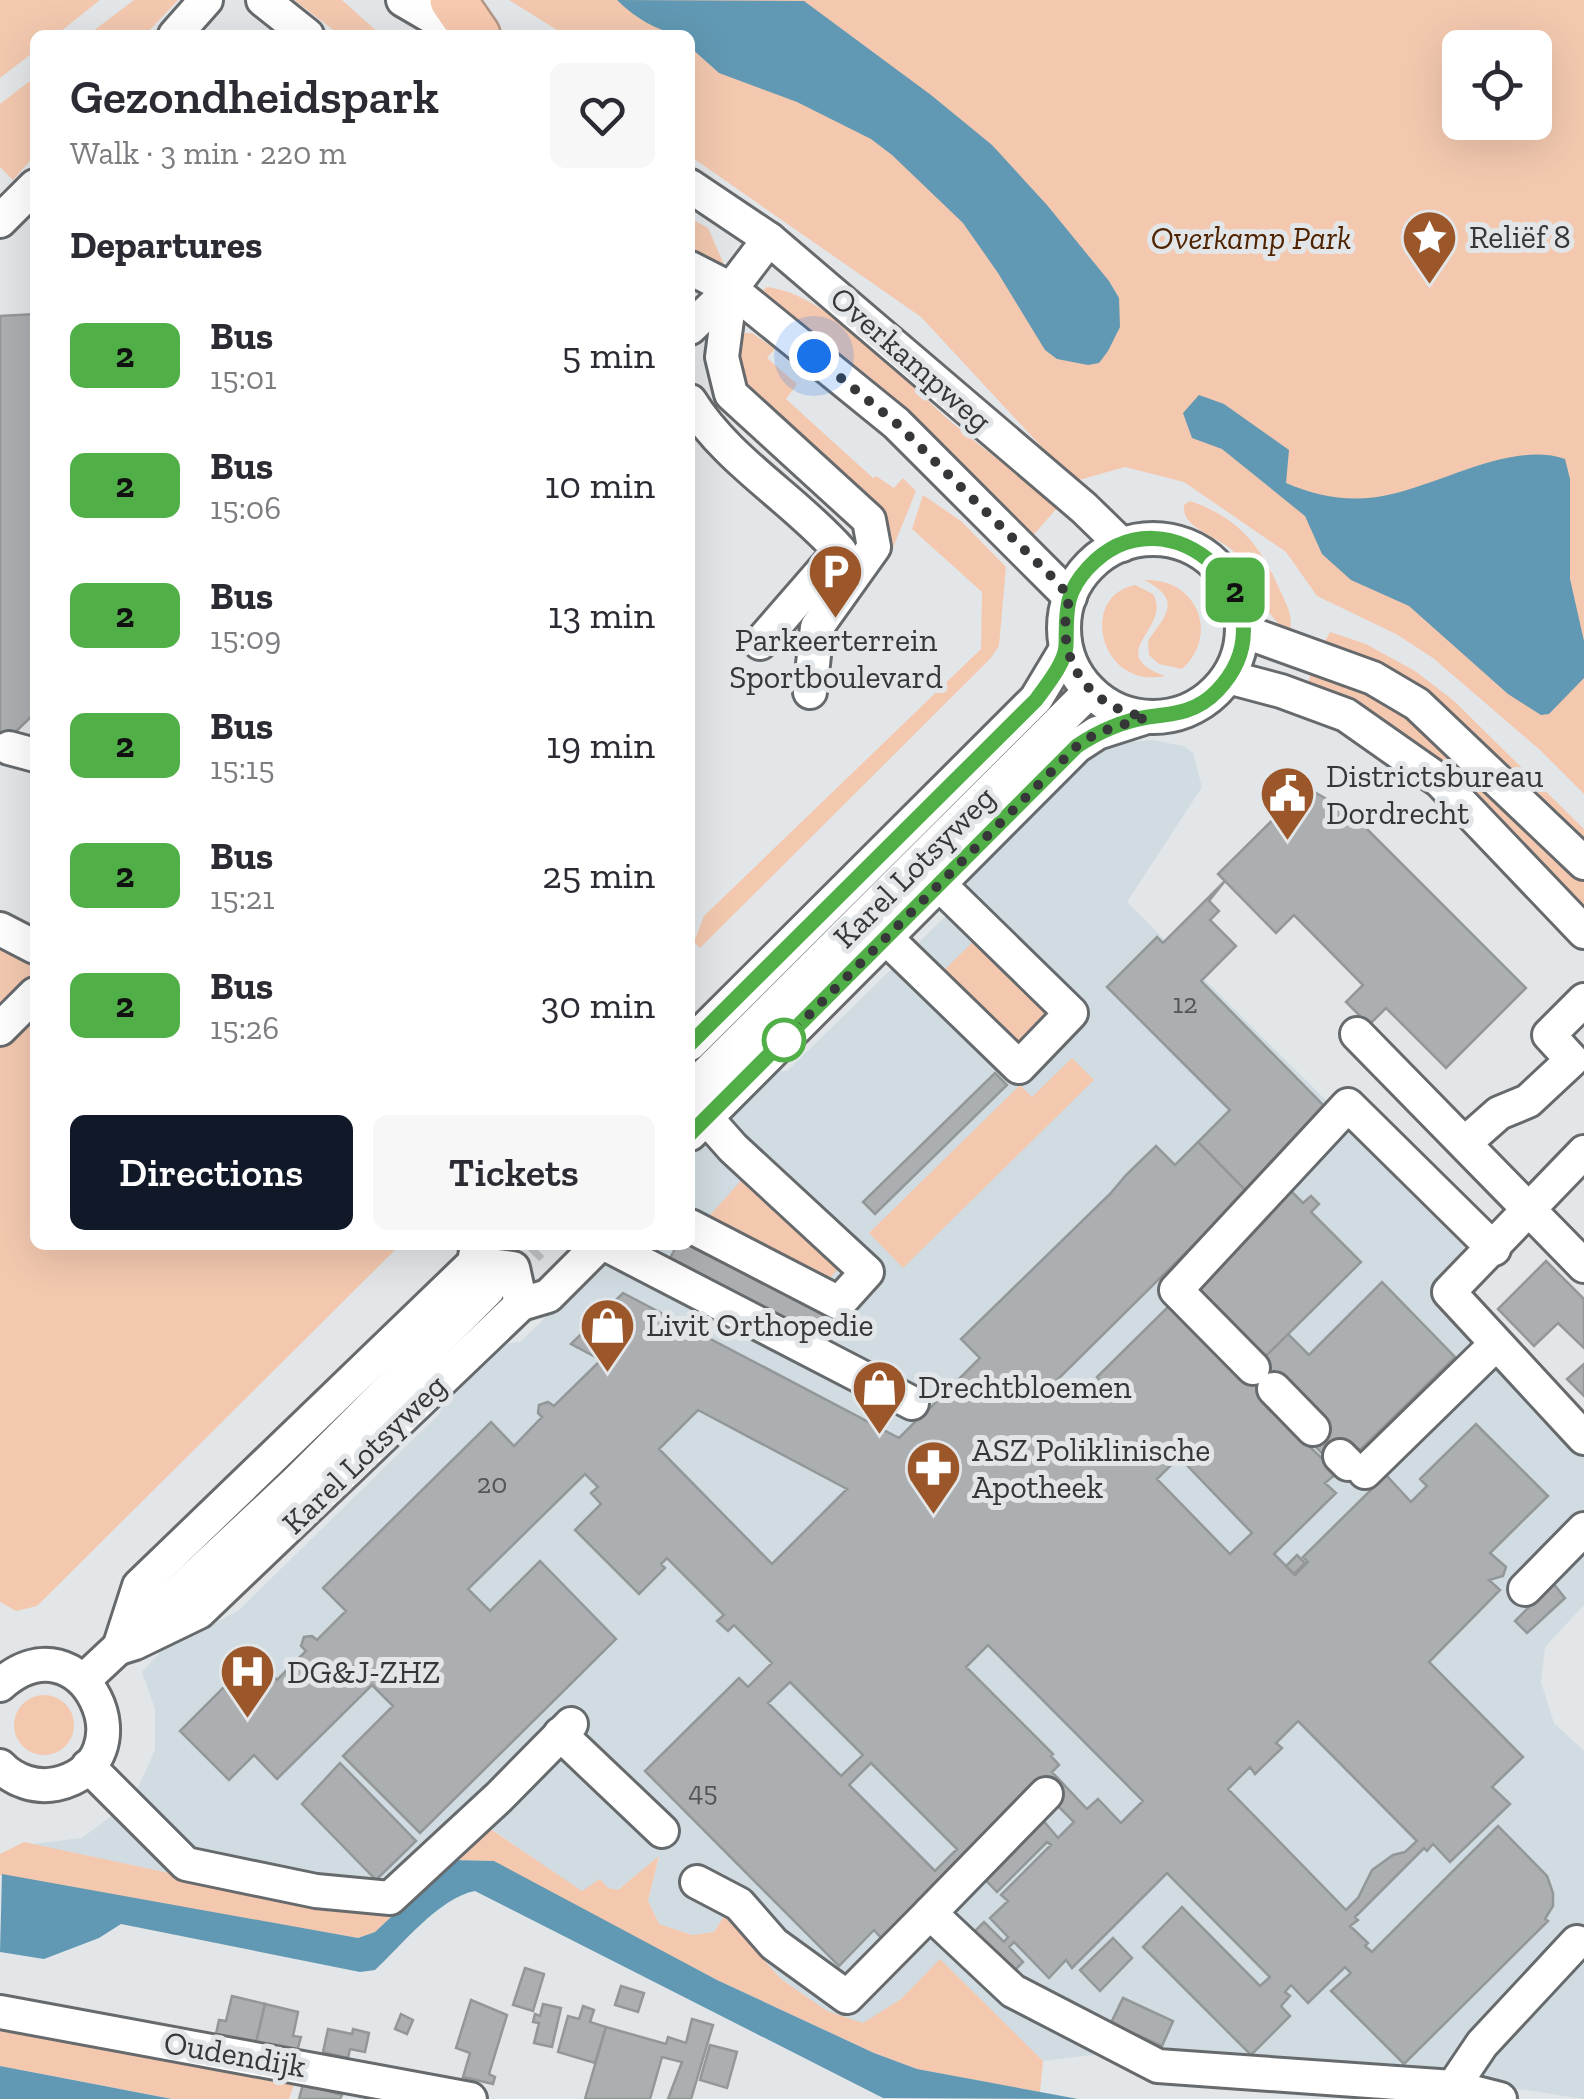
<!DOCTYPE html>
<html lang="en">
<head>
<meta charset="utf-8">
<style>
	body { margin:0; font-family:"Zilla Slab",serif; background:#f7f7f7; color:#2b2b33; height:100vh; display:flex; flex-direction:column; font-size:38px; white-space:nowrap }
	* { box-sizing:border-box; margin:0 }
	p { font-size:32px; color:#7c7c81 }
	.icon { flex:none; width:55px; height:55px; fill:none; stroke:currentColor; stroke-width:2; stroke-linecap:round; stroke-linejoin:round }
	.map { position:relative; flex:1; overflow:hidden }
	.details { position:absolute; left:30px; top:30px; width:665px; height:1220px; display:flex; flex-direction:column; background:#fff; border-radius:15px; box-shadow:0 10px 40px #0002 }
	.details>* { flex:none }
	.badge { padding:0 20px; border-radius:15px; font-size:35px; line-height:65px }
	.fabs { position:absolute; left:1442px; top:30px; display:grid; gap:20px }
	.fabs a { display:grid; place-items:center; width:110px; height:110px; border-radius:15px; background:#fff; box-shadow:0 10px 40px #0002; font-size:50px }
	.you { position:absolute; width:50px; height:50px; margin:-25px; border:8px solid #fff; border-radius:50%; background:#1a73e8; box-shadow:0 0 0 15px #1a73e833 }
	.map>.badge { position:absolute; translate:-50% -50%; box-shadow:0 0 0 5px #fff }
	h2 { padding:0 40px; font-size:38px; line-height:90px }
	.round { display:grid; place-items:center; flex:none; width:105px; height:105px; border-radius:15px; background:#f7f7f7 }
	.summary { display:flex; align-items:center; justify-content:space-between; height:170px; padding:0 40px }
	h1 { font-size:48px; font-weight:600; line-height:75px }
	.cta { display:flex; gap:20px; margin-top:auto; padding:20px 40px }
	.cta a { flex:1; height:115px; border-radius:15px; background:#111827; color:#fff; font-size:40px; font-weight:600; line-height:115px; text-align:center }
	.cta a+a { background:#f7f7f7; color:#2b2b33 }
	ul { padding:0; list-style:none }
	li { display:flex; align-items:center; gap:30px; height:130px; padding:0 40px }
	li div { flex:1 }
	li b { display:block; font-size:38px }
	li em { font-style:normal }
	li .badge { min-width:110px; font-weight:700; text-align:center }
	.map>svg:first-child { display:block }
	.built { fill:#d0dce1 }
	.green { fill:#f3c8af; fill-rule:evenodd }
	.water { fill:#6198b3 }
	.building { fill:#acafb1; stroke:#939798; stroke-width:2.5; fill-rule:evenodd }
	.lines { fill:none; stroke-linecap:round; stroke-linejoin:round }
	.minor-tunnel { stroke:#c0c3c5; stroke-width:32; stroke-dasharray:32 16; stroke-linecap:butt }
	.minor-casing { stroke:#676a6c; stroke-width:38 }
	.highway-casing { stroke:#b39685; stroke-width:50 }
	.minor { stroke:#fff; stroke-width:32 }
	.highway { stroke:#f7c9af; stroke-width:45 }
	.line-casing { stroke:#fff; stroke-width:22 }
	.line { stroke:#50af46; stroke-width:15 }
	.walk { stroke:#363738; stroke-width:10; stroke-dasharray:0 18 }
	.stop-dot { fill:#fff; stroke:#50af46; stroke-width:5 }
	.labels { text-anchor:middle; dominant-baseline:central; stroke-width:10; stroke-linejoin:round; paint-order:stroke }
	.number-label { font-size:28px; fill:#545556 }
	.poi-label { font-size:32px; fill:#363738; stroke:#e3e6e8; text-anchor:start }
	.park-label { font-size:32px; font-style:italic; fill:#502301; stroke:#e3e6e8 }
	.street-label { font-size:32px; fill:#363738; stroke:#e3e6e8 }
</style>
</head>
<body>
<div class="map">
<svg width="1584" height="2099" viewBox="0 0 1584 2099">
	<rect width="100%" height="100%" fill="#e3e6e8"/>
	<!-- built -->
	<polygon class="built" points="1151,740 1184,746 1193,753 1202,787 1127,902 1477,1251 1436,1292 1584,1454 1584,1605 1545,1647 1541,1682 1554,1723 1584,1751 1584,2099 1414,2073 1203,2057 1148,2048 1043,2061 940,1960 901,1999 863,2024 826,2011 781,1979 724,1916 714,1932 692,1935 659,1924 648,1901 659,1858 617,1890 582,1892 487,1826 388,1913 357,1913 32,1844 82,1838 110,1817 137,1790 155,1750 155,1709 142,1672 162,1650 238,1611 438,1415 456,1379 488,1346 520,1342 620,1245 690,1245 690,1155 701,1138 767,1070 787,1071 958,904 978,863 1084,755 1114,743"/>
	<!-- green -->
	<g class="green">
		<polygon points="0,0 100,0 56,35 35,35 35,51 0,78"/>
		<polygon points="134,0 178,0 145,35 88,35"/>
		<polygon points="294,0 342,0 381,35 340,35"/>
		<path d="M509,0H1584V794L1540,750L1433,658L1396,634L1317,596L1286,552L1184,482L1125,467L1079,480L1051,457L921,317L690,156V35H565ZM1460,48H1535V122H1460Z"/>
		<polygon points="35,77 35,155 13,180 0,167 0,104"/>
		<polygon points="690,218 708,228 726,269 690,251"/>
		<path d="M767,287C829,294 904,380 950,421C985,451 1023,476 1057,508L1029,540L870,377L759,293Z"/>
		<polygon points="745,333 752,333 775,349 767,358 797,384 786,399 873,478 876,476 894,488 903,478 916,491 888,560 884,558 889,526 880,505 782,421 746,381 736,343"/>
		<polygon points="923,495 961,521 1006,567 999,646 990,659 700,948 694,942 704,916 981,649 982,592 912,529"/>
		<path d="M1190,501C1238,518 1259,543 1279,588C1287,606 1293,614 1290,634C1257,610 1258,577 1232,550C1217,536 1181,528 1184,505Z"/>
		<path d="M1144,580C1196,577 1221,634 1182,669L1159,664L1149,655L1148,641C1165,616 1184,600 1144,580Z"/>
		<path d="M1135,585L1153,594C1173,628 1102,653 1165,676C1100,690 1078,596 1135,585Z"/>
		<polygon points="1330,632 1366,644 1415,671 1453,700 1584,829 1584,845 1489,749 1426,698 1322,647"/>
		<polygon points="1313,669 1371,687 1423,720 1584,883 1584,914 1404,735 1350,699 1308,682"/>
		<polygon points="978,937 1054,1013 1014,1052 938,976"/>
		<polygon points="0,944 35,962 35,1245 400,1245 37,1606 16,1611 0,1602"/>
		<polygon points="1072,1058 1094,1080 903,1268 869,1233 1020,1085 1032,1097"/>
		<polygon points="745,1176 838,1269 824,1285 704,1222"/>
		<circle cx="44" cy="1725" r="30"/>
		<polygon points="486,1826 582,1891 600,1879 608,1888 618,1890 659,1856 648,1901 659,1924 692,1935 714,1932 724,1916 781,1979 827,2011 863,2023 901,1999 940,1959 1043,2061 1040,2092 917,2069 874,2053 717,1980 489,1861 452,1860 375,1932 358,1938 0,1875 0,1854 24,1842 357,1913 387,1913"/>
		<polygon points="0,2022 296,2079 289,2099 173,2099 0,2066"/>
	</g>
	<!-- water -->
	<g class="water">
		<path d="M617,0L804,1L931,95L992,145L1047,205L1109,281L1119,298L1120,327L1108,351L1099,363L1088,365L1057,359L1045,350L998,273L963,223L892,155L871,139L797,102L719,73L690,47V35C663,35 636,19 617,0Z"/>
		<path d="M1199,395L1224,404L1289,450L1286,483C1320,498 1356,503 1392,494C1443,483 1514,441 1565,459L1570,479V579L1584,641V678L1549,714L1541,715L1508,694L1409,606L1351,580L1322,554L1305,516L1222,449L1192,438L1183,413Z"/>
		<path d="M452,1860L494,1861L717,1980L874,2053L917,2069L1078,2099L883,2098L475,1891C440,1897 401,1946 375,1970L360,1972L121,1924L99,1938L44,1959L0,1952L2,1874L358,1938L375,1932Z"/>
		<polygon points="0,2066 172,2099 0,2099"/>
	</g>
	<!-- building -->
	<g class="building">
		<polygon points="35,314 35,713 0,747 0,316"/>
		<polygon points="1306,787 1352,814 1526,988 1446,1068 1386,1008 1369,1025 1346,1002 1363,985 1294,915 1276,933 1218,874"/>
		<polygon points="1225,881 1209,901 1219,911 1210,920 1236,946 1201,981 1329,1111 1247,1192 1198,1142 1230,1110 1107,987 1157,937 1163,943"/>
		<polygon points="995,1073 1007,1085 875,1214 863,1202"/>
		<path d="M1198,1142L1247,1192L1056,1381L1077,1402L1100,1380L1097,1377L1170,1305L1243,1379L1287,1333L1309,1355L1382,1282L1455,1357L1359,1451L1352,1444L1332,1464L1313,1444L1310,1447L1337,1473L1325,1483L1336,1493L1274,1554L1295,1575L1308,1562L1303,1557L1386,1475L1411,1502L1427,1486L1420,1479L1476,1424L1548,1496L1490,1553L1506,1567L1503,1576L1489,1580L1500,1590L1429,1662L1523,1757L1492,1787L1510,1804L1450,1862L1433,1844L1427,1851L1424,1848L1355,1917L1358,1920L1350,1926L1368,1943L1365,1946L1372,1952L1498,1826L1547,1876L1553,1893V1906L1545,1919L1548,1921L1404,2064L1331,1991L1351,1973L1345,1967L1308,2003L1291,1985L1285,1992L1290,1996L1281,2006L1290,2016L1251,2055L1143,1947L1182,1907L1260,1986L1270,1977L1167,1873L1072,1968L1066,1960L1049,1978L1014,1942L1009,1947L1023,1962L1013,1972L974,1932L984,1922L1004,1942L1008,1937L990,1918L1008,1901L1001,1895L1051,1845L1047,1842L997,1892L978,1872L1037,1813L1058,1838L1074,1822L1038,1786L883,1940L874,1930L839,1966L645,1771L739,1678L748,1687L772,1663L734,1625L728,1631L717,1621L724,1615L667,1558L661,1564L665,1568L639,1594L575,1530L601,1504L591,1493L598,1487L585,1474L468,1589L490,1611L540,1561L616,1639L420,1833L343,1756L393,1706L372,1685L277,1779L254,1755L229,1780L180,1731L254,1657L277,1680L306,1651L301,1646L304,1637L312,1636L317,1640L346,1611L323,1588L491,1422L514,1446L542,1417L538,1413L539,1405L548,1402L554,1406L601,1360L571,1344L623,1293L899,1438L918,1419L912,1416L925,1401L930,1408L980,1358L961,1339L1110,1194L1126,1175L1156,1146L1175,1165ZM1286,1377L1325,1417L1302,1438L1264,1399ZM698,1410L847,1489L772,1564L659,1449ZM1179,1457L1252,1533L1230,1554L1157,1479ZM988,1645L1143,1801L1121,1823L1098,1799L1087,1809L1052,1772L1059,1765L1051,1756L1053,1754L966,1667ZM790,1682L863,1755L841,1776L768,1703ZM1298,1721L1417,1841L1405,1852L1393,1855L1372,1870L1358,1898L1346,1910L1228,1789L1250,1767L1255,1774L1282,1748L1276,1743ZM871,1763L957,1849L935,1871L849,1785Z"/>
		<polygon points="1288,1188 1303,1203 1311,1196 1319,1204 1311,1212 1361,1262 1265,1357 1192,1283"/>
		<polygon points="690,1232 832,1307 812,1345 665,1268 677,1245 690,1245"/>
		<polygon points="1546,1261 1584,1299 1584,1348 1558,1323 1534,1346 1498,1309"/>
		<polygon points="1584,1364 1584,1396 1567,1379"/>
		<polygon points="1297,1555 1305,1563 1294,1574 1286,1566"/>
		<polygon points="1553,1583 1565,1598 1527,1633 1515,1621"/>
		<polygon points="340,1763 416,1841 376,1880 302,1804"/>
		<polygon points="1113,1938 1132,1958 1100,1991 1080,1970"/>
		<polygon points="525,1968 544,1974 533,2011 513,2005"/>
		<polygon points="621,1986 644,1993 638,2012 615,2005"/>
		<polygon points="232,1996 265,2004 256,2043 216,2034 219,2020 226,2021"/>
		<polygon points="1123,1998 1173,2021 1162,2046 1111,2023"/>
		<polygon points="471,2000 507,2015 489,2074 495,2077 493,2084 463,2077 470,2053 456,2048"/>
		<polygon points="265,2004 298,2012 293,2036 301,2037 297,2051 256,2043"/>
		<polygon points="543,2004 561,2008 552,2047 534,2043 539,2023 533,2022 535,2014 540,2016"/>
		<polygon points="583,2006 594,2010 590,2022 606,2027 595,2063 558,2052 568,2016 579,2019"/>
		<polygon points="401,2014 413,2020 407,2034 395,2029"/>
		<polygon points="692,2019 713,2025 691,2099 668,2099 682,2062 662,2057 650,2099 585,2099 606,2027 666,2044 668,2037 686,2043"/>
		<polygon points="328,2029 352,2034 353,2029 369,2033 365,2052 350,2049 348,2058 323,2052"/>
		<polygon points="710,2045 737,2052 727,2088 700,2080"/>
		<polygon points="303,2084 342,2095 340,2099 299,2099"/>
	</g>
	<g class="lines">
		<!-- minor-tunnel -->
		<polyline class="minor-tunnel" points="494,1284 533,1245"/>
		<defs>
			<g id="minor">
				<polyline points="263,0 307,35"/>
				<polyline points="403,0 463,35"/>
				<polyline points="175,35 206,0"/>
				<polyline points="690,186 769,239 1084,508 1122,545"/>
				<polyline points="0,221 35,186"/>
				<polyline points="690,268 731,289 896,423 1070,597"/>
				<polyline points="731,289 722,357 731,394 869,520 874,547 817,627 810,692"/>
				<polyline points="690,328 731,289 769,239"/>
				<path d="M690,401C727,461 793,498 840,551L760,643"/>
				<circle cx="1153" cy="628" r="89"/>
				<polyline points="1243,631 1373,678 1417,704 1584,863"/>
				<polyline points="1228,677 1281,691 1346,715 1440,781 1584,932"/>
				<polyline points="9,748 35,755"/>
				<polyline points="0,929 35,947"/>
				<polyline points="886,938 1019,1067 1071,1013 940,885"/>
				<polyline points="0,1029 35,994"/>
				<polyline points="1357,1034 1584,1266"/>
				<polyline points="690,1044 1036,699 1066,649"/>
				<polyline points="695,1085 1090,691"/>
				<polyline points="690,1134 1077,746 1097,733 1147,717"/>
				<polyline points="1465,1143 1499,1113 1528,1101 1572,1060 1549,1035 1584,1000"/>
				<polyline points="1584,1152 1449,1292 1584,1438"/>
				<polyline points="690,1226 839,1303 867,1272 733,1148 693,1103"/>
				<polyline points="607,1245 912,1403"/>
				<polyline points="474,1263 513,1268 521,1304"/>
				<polyline points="1253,1368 1176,1290 1348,1105 1494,1249"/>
				<polyline points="1274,1389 1313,1429"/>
				<polyline points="1340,1456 1348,1464"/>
				<polyline points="1365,1472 1496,1344"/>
				<polyline points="1525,1589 1584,1529"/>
				<polyline points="120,1645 139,1586 474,1263 477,1245"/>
				<polyline points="119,1648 135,1643 199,1612 521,1304 548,1296 599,1245"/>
				<polyline points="84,1680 295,1483 488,1290"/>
				<path d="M0,1685C83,1611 153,1763 56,1784C36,1788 14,1781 0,1766"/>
				<polyline points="560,1734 662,1831"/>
				<polyline points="88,1766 186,1864 316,1891 390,1898 499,1797 571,1724"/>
				<polyline points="697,1882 739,1904 774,1944 847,1997 930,1913 1013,1991 1158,2066 1453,2087 1500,2099"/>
				<polyline points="930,1913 1046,1794"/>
				<polyline points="0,2012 470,2099"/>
				<polyline points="1453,2087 1482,2044 1577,1942"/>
			</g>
			<polyline id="highway" points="453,0 477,35"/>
		</defs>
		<!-- minor casing -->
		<use href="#minor" class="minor-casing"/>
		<!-- highway casing -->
		<use href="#highway" class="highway-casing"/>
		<!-- minor -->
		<use href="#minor" class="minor"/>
		<!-- highway -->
		<use href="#highway" class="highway"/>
	</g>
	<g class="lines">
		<defs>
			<path id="line" d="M690,1044L1036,700C1046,686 1065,663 1066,646C1067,614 1063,595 1088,568C1168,481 1300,605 1217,691C1197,712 1175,714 1148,717C1123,721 1098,732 1077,746L690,1134"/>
		</defs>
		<!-- line casing -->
		<use href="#line" class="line-casing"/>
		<!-- line -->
		<use href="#line" class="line"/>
		<!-- walk -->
		<path class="walk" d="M784,1040L1077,746L1097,733L1147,717C1087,708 1052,656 1070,597L1053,578L896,423L814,356"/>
	</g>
	<!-- icons -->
	<defs>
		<symbol id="sight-pin" viewBox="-11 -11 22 30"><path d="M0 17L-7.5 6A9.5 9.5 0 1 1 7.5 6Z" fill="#9b5629" stroke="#e3e6e8"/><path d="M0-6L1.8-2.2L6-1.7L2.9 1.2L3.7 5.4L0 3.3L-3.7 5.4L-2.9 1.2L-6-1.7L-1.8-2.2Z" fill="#fff"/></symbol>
		<symbol id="parking-pin" viewBox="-11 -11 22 30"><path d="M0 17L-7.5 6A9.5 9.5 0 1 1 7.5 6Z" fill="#9b5629" stroke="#e3e6e8"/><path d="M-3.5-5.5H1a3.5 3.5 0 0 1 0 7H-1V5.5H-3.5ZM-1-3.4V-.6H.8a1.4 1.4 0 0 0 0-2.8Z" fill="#fff"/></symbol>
		<symbol id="civic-pin" viewBox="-11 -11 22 30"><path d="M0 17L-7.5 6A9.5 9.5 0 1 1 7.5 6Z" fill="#9b5629" stroke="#e3e6e8"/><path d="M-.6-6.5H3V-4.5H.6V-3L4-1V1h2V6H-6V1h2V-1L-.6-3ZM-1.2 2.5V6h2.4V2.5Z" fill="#fff"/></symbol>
		<symbol id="shop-pin" viewBox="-11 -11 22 30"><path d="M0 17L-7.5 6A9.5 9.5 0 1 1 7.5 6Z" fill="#9b5629" stroke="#e3e6e8"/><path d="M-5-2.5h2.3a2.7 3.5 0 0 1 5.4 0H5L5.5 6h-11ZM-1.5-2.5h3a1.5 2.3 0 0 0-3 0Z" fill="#fff"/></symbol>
		<symbol id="pharmacy-pin" viewBox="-11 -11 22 30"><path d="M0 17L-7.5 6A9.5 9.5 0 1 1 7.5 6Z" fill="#9b5629" stroke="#e3e6e8"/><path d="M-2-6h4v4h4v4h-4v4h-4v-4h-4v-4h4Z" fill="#fff"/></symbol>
		<symbol id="hospital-pin" viewBox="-11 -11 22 30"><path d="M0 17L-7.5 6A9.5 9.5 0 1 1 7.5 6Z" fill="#9b5629" stroke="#e3e6e8"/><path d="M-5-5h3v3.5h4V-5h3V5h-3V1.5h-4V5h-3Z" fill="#fff"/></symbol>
	</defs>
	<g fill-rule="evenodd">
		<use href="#sight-pin" x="1398" y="206" width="63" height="86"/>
		<use href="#parking-pin" x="804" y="540" width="63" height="86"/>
		<use href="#civic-pin" x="1256" y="762" width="63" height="86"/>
		<use href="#shop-pin" x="576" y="1294" width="63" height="86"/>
		<use href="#shop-pin" x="848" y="1356" width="63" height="86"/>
		<use href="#pharmacy-pin" x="902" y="1436" width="63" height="86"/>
		<use href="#hospital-pin" x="216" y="1640" width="63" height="86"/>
	</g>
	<!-- markers -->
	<circle class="stop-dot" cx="784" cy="1040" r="20"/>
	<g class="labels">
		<!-- number labels -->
		<g class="number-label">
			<text x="1185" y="1003">12</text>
			<text x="492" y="1483">20</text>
			<text x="703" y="1791">45</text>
		</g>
		<!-- poi labels -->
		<g class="poi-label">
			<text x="1469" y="237">Reliëf 8</text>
			<text x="836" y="640" text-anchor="middle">Parkeerterrein<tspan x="836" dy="37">Sportboulevard</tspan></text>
			<text x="1326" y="776">Districtsbureau<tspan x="1326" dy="37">Dordrecht</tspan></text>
			<text x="646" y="1325">Livit Orthopedie</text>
			<text x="918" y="1387">Drechtbloemen</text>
			<text x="972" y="1450">ASZ Poliklinische<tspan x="972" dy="37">Apotheek</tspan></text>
			<text x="287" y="1672">DG&amp;J-ZHZ</text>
		</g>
		<!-- park labels -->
		<g class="park-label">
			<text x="1251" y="238">Overkamp Park</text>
		</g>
		<!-- street labels -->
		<g class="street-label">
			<text transform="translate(911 359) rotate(41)">Overkampweg</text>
			<text transform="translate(914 867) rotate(-45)">Karel Lotsyweg</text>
			<text transform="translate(364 1454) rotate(-44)">Karel Lotsyweg</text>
			<text transform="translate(235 2054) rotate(10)">Oudendijk</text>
		</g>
	</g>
</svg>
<div class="fabs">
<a><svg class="icon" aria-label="locate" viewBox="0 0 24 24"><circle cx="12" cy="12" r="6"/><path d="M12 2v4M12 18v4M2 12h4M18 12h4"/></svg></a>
</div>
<div class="you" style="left:814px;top:356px"></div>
<b class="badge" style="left:1235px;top:590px;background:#50af46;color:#111">2</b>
<section class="details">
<div class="summary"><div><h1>Gezondheidspark</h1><p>Walk · 3 min · 220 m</p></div><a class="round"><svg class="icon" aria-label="heart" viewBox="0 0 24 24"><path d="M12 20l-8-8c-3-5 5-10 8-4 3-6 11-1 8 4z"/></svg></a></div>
<h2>Departures</h2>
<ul>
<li><span class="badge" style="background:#50af46;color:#111">2</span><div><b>Bus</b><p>15:01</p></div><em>5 min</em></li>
<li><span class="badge" style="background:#50af46;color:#111">2</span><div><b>Bus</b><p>15:06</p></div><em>10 min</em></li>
<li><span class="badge" style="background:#50af46;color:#111">2</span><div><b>Bus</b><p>15:09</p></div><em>13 min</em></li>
<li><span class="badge" style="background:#50af46;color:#111">2</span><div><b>Bus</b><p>15:15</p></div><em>19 min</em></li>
<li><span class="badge" style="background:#50af46;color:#111">2</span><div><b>Bus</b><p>15:21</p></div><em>25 min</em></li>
<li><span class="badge" style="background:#50af46;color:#111">2</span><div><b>Bus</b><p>15:26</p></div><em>30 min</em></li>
</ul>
<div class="cta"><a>Directions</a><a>Tickets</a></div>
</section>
</div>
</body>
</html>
